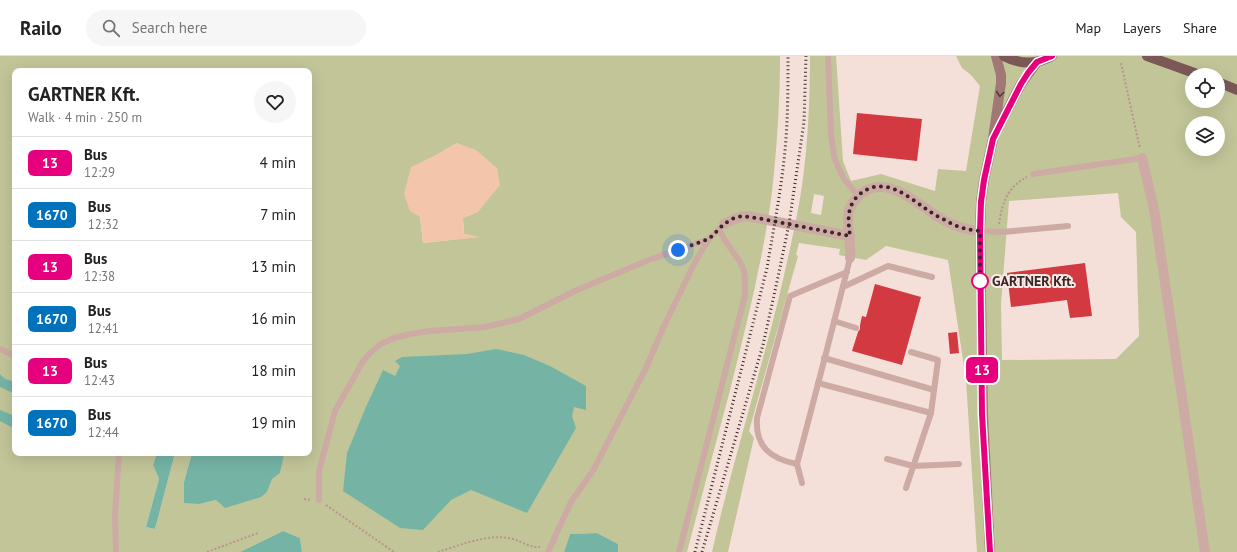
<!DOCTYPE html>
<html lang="en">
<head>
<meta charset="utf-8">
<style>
	body { margin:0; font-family:"PT Sans",sans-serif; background:#f6f6f6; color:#222; height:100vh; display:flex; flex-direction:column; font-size:15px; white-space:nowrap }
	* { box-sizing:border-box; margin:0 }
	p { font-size:13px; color:#767676 }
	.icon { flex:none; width:22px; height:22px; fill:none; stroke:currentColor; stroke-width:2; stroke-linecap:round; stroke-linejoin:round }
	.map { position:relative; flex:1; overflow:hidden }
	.details { position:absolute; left:12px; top:12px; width:300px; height:388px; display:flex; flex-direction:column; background:#fff; border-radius:8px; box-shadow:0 4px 16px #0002 }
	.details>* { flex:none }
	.badge { padding:0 8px; border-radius:6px; font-size:14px; line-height:26px }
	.tools { position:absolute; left:1185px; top:12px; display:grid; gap:8px }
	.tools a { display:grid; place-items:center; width:40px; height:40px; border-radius:50%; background:#fff; box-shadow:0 4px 16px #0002; font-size:20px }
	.you { position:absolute; width:20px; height:20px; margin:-10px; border:3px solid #fff; border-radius:50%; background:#1a73e8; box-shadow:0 0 0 6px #1a73e833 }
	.map>.badge { position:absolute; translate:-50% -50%; box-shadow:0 0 0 2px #fff }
	.round { display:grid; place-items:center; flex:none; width:42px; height:42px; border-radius:21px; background:#f6f6f6 }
	.summary { display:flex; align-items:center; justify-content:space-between; height:68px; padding:0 16px }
	h1 { font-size:19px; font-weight:600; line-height:30px }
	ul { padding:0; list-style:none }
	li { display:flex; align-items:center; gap:12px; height:52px; padding:0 16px; border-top:1px solid #e0e0e0 }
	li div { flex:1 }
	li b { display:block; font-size:15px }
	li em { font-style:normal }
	li .badge { min-width:44px; font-weight:700; text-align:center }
	header { display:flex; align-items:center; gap:24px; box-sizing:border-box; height:56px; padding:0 20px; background:#fff; border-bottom:1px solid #e0e0e0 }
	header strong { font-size:19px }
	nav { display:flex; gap:22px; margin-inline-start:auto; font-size:14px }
	.search { width:280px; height:36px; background:#f6f6f6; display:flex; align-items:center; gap:10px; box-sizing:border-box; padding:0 14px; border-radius:22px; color:#767676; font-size:15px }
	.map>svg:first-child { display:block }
	.green { fill:#c2c598; fill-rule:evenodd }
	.sand { fill:#f3c6ac }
	.water { fill:#75b4a5 }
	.building { fill:#d23940 }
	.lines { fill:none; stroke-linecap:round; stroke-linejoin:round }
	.path { stroke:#b9948e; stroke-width:2; stroke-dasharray:2 2; stroke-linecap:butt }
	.lane { stroke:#cdaba4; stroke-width:6 }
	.street { stroke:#cdaba4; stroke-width:10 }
	.secondary { stroke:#a17875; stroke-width:10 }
	.primary { stroke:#7b5856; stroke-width:10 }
	.rail { stroke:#382726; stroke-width:3; stroke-dasharray:1 3; stroke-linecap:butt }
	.oneway { stroke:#523b3a }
	.line-casing { stroke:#fff; stroke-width:9 }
	.line { stroke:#e6007e; stroke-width:6 }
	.walk { stroke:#382726; stroke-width:4; stroke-dasharray:0 7.2 }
	.stop-dot { fill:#fff; stroke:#e6007e; stroke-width:2 }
	.labels { text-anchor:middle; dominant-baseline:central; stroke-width:4; stroke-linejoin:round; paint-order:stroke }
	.stop-label { font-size:14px; font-weight:bold; fill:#382726; stroke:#fbebe6; text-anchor:start }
</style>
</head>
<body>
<header>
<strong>Railo</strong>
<div class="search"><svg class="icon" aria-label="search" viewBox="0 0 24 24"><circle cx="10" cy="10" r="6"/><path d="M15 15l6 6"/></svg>Search here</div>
<nav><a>Map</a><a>Layers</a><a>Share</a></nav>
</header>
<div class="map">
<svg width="1237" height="496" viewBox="0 0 1237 496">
	<rect width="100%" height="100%" fill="#f4e0d9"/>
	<!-- green -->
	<g class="green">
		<path d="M0,0H780C780,45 777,91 772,136C763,204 746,271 729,338C715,390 701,443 687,496H618V488L597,477L570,478L564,496H302L300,482L283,475L240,496H0ZM15,15H309V397H284L280,417L272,422L267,436L216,444L200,448L184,426L192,397H175L155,473L146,471L159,423L153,409L157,397H15ZM457,87L478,156L463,162L464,178L477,181L423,187L420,161L438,98Z"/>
		<path d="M810,0H836L843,105L851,125L881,118L935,135L938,113L966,115L980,30L971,19L962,12L956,0H1237V496H977L966,324L948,204L886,190L866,204L839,199L840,193L799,187L796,199L798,200L749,375L754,382L728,496H712C731,412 757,329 778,245C787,207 796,168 802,130C808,87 810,43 810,0ZM1192,19H1218V45H1192ZM1192,67H1218V93H1192ZM1118,137L1121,161L1136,176L1139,280L1116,303L1002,304L1001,248L1009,145ZM814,138L824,140L821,159L811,157Z"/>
	</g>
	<!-- sand -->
	<polygon class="sand" points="457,87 476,94 497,112 500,129 478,156 463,162 464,178 480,181 423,187 420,161 410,155 404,138 411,111 438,98"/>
	<!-- water -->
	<g class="water">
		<polygon points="496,293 524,299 550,310 586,330 586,354 574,351 572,360 576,372 527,457 471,434 451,444 423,474 400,472 343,435 347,397 365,353 383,314 395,320 400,310 395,305 402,301 467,298"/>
		<path d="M0,318C4,323 8,325 15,325V338L0,331Z"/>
		<polygon points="0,354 15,360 15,373 0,365"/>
		<polygon points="157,397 175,397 155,473 146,471 159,423 153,409"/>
		<polygon points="192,397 284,397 284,399 280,417 272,423 267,436 261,441 225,452 216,444 200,448 184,447 184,426"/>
		<polygon points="283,475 300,482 302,496 240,496"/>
		<polygon points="597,477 618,488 618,496 564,496 570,478"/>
	</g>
	<!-- building -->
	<g class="building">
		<polygon points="857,57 922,63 917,105 853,98"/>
		<polygon points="1085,207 1092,260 1070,262 1067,244 1011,251 1007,217"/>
		<polygon points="875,228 921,241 902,309 852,295 858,276 860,273 860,269 862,260 866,261"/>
		<polygon points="957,276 959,297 950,298 948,277"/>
	</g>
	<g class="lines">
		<!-- path -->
		<g class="path">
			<polyline points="1121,7 1140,93"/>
			<path d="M999,168C1002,148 1007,131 1027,121"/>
			<polyline points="304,443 311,444"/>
			<polyline points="326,449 394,496"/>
			<polyline points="207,496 258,477"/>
			<path d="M438,496C458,490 486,478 508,482C519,483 528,492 540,491"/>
		</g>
		<!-- lane -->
		<g class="lane">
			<polyline points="828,0 831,79 834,100 838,111 844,123 858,140"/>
			<polyline points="1033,118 1142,102"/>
			<polyline points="980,175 1003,176 1068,170"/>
			<path d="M847,216L790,240L757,362C755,391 771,403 797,408C815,340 833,271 850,202"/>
			<polyline points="843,231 888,210 932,221"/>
			<polyline points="834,265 856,272"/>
			<polyline points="0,293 15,300"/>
			<polyline points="824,302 934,334"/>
			<polyline points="818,327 931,357"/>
			<polyline points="887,403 913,410 959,408"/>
			<polyline points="797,408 802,427"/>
			<polyline points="906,432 931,357 938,304 911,296"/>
			<polyline points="319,444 319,415 335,355 363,305 370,297 381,288 394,282 410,278 430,275 485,271 519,263 577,234 649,204 709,183"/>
			<polyline points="116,496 115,459 119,397"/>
			<polyline points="548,496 571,446 594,413 634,335 646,312 664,270 696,204 709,183 724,168"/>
			<polyline points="679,496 745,239 745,224 744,215 740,206 724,183 719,173"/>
		</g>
		<!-- street -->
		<g class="street">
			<polyline points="1142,102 1154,153 1205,496"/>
			<path d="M724,168C732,164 738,160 747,160L850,180"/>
			<path d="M850,202C852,188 845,166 849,154C852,146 859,137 867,134C893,121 923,153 945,165C957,171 967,174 980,175"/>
		</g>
		<!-- secondary -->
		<g class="secondary">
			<polyline points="997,74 1021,28 1037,6"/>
			<polyline points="990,496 983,358 980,175 981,146 984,124 993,83 1001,27 1001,19 996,0"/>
		</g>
		<!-- primary -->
		<g class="primary">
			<path d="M1004,0C1019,8 1036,9 1052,0"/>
			<polyline points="1147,0 1200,19"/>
			<polyline points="1218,26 1237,34"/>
		</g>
		<!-- rail -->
		<g class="rail">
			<path d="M695,496L767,212C773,176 780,140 784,104C788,69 788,34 788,0"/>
			<polyline points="702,496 763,289 778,221 789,168 804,66 806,0"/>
		</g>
	</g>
	<!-- one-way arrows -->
	<defs><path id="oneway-chevron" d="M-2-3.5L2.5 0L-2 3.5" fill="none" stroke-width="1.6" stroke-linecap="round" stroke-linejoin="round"/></defs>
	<use class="oneway" href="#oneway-chevron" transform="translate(1000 38) rotate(98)"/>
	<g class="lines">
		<defs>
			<polyline id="line" points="990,496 982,358 980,175 981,146 984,124 993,83 1021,28 1028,17 1037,6 1052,0"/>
		</defs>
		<!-- line casing -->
		<use href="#line" class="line-casing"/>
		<!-- line -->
		<use href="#line" class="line"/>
		<!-- walk -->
		<path class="walk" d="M678,194L709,183L724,168L734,162L742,160L757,162L850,180C848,164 846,150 860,138C884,119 907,140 926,153C932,157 938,161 945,164C956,171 967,174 980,175V225"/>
	</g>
	<!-- markers -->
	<circle class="stop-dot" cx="980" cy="225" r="8"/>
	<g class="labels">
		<!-- stop labels -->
		<g class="stop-label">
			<text x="992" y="225">GARTNER Kft.</text>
		</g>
	</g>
</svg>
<div class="tools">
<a><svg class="icon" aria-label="locate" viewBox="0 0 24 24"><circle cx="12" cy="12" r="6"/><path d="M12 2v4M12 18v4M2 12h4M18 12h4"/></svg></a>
<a><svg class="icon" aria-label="layers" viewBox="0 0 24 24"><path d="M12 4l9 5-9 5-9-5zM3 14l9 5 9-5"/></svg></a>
</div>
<div class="you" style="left:678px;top:194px"></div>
<b class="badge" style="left:982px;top:314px;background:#e6007e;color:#fff">13</b>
<section class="details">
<div class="summary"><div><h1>GARTNER Kft.</h1><p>Walk · 4 min · 250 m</p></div><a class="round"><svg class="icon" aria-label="heart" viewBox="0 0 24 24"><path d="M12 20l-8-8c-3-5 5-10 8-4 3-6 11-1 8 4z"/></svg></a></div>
<ul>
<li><span class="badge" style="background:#e6007e;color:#fff">13</span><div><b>Bus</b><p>12:29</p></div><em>4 min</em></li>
<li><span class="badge" style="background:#0072bc;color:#fff">1670</span><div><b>Bus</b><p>12:32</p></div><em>7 min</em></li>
<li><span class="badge" style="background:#e6007e;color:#fff">13</span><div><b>Bus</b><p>12:38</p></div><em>13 min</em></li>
<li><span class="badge" style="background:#0072bc;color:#fff">1670</span><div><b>Bus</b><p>12:41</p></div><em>16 min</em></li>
<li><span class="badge" style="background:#e6007e;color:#fff">13</span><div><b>Bus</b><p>12:43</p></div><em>18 min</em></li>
<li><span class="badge" style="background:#0072bc;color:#fff">1670</span><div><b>Bus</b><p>12:44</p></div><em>19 min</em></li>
</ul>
</section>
</div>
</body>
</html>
